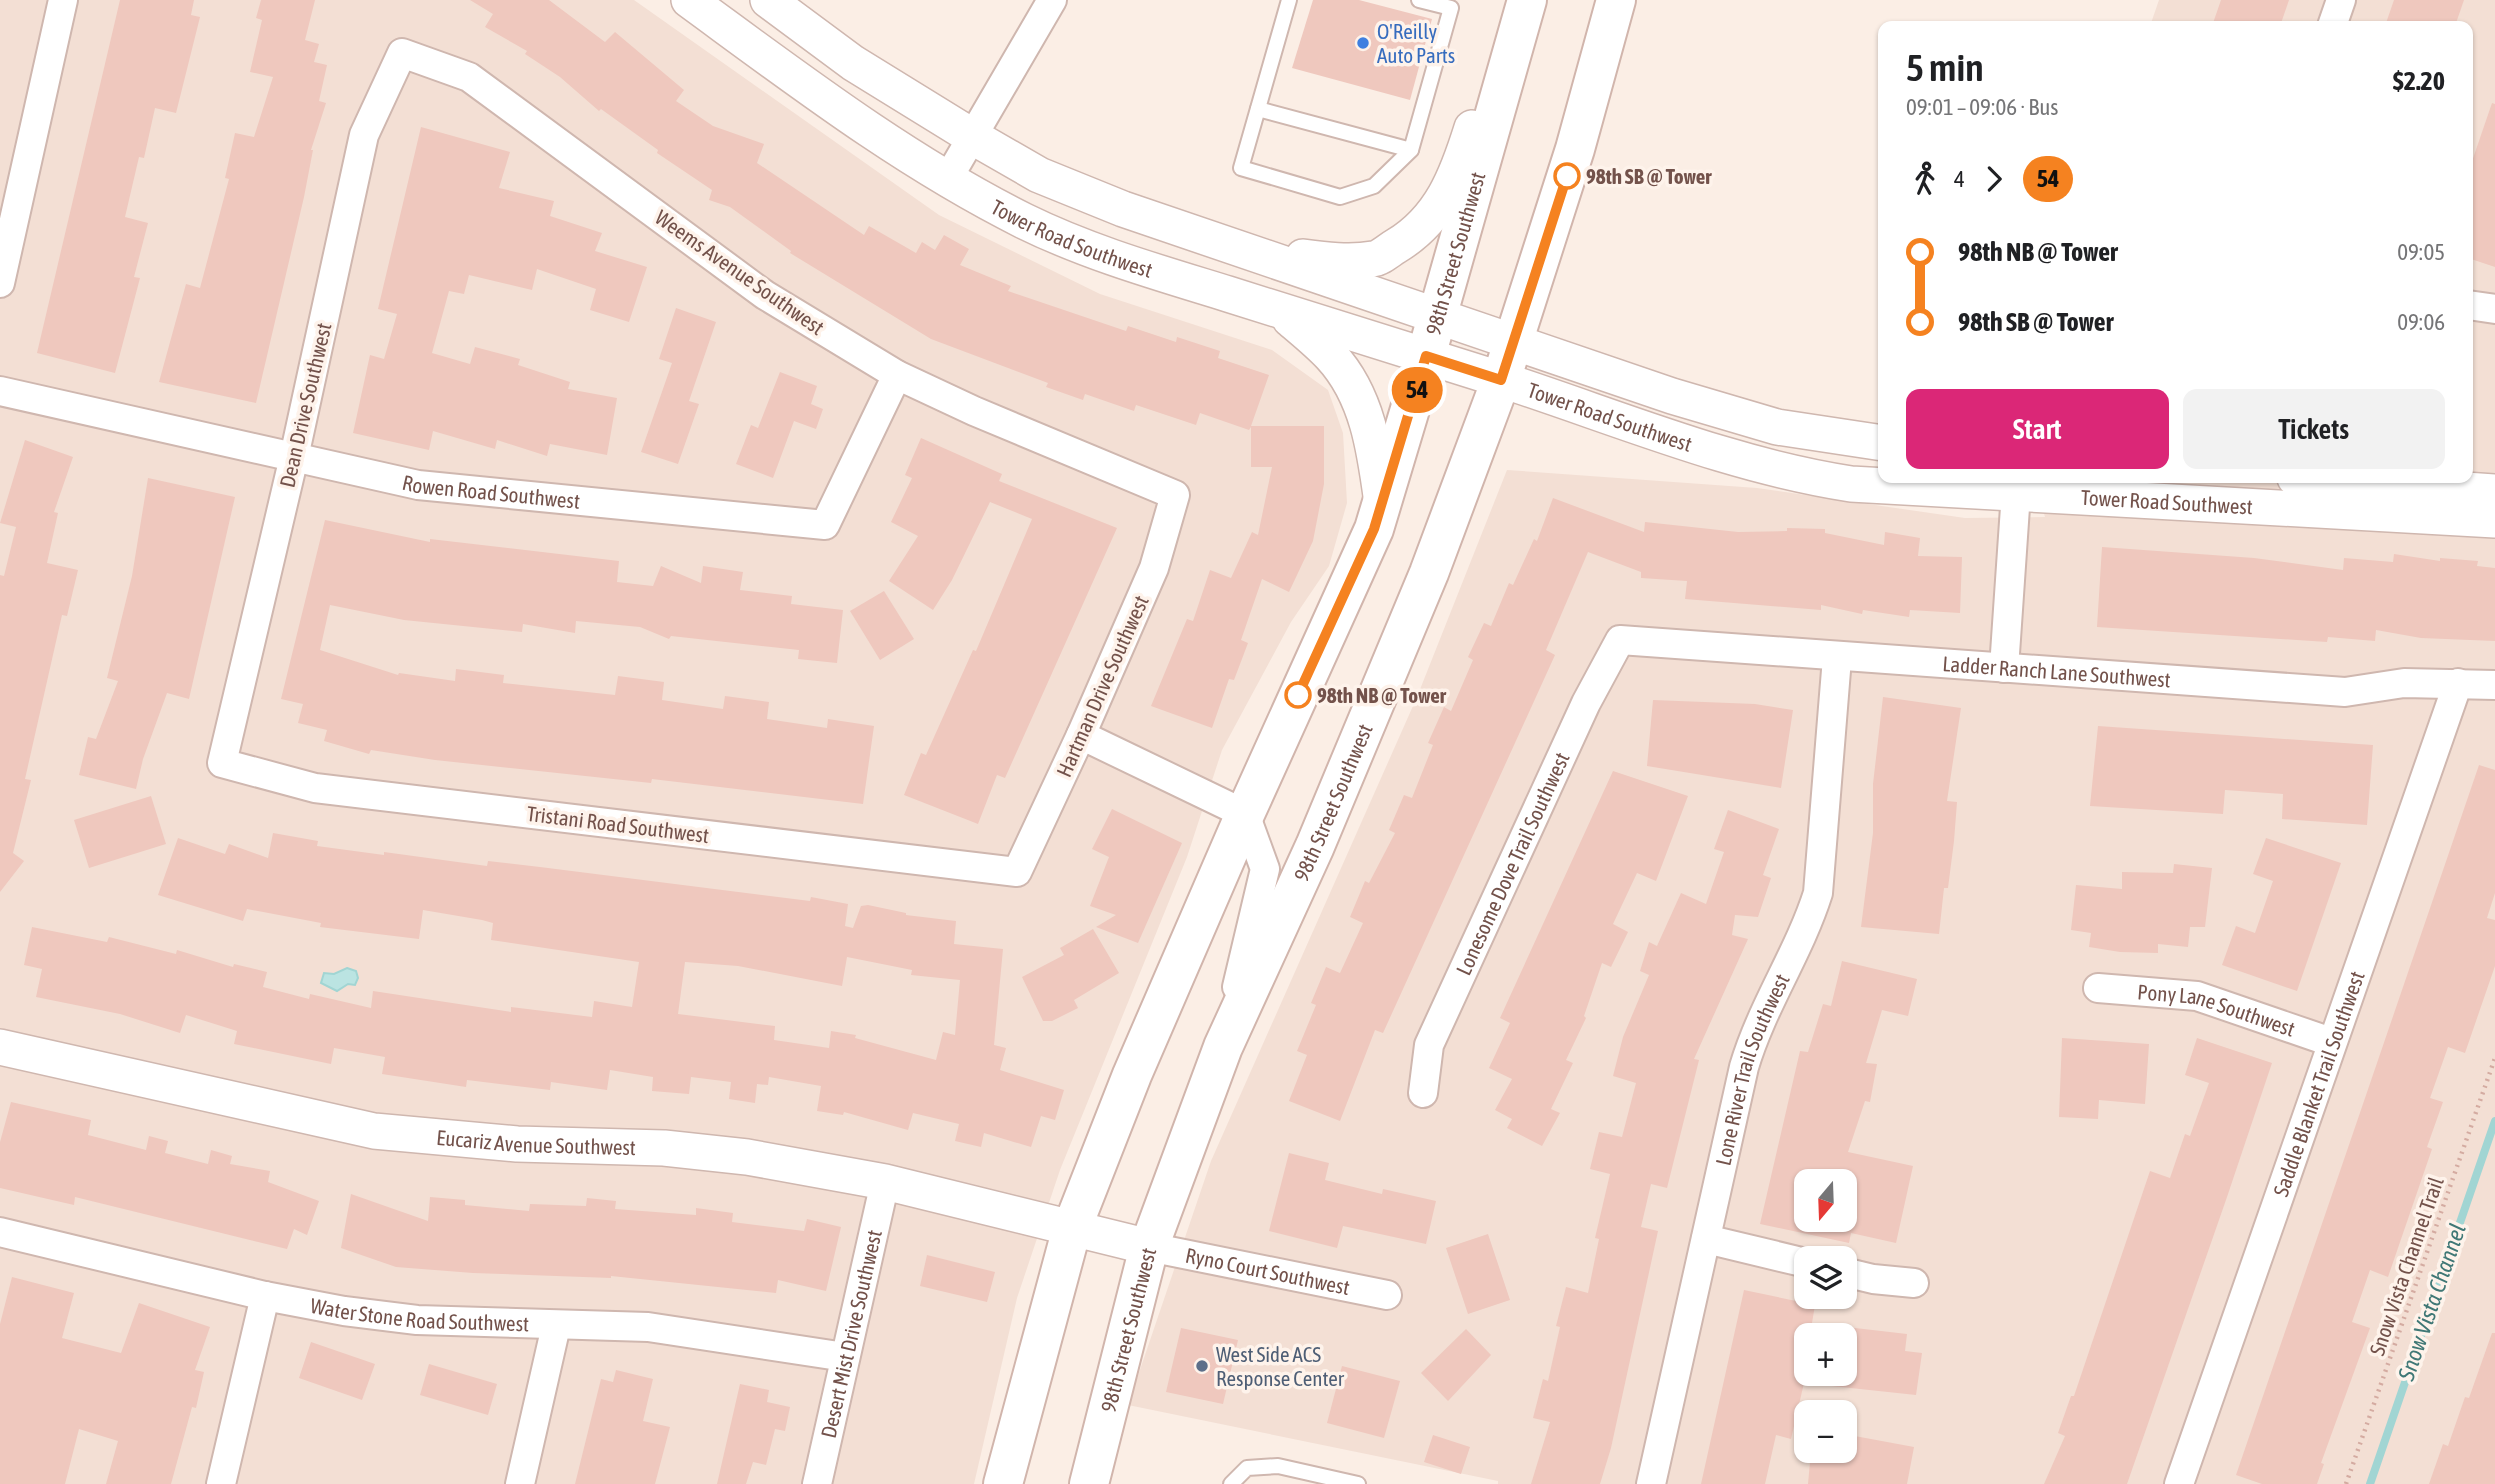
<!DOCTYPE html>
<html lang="en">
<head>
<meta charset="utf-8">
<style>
	body { margin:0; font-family:"Asap Condensed",sans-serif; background:#f2f2f2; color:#202124; height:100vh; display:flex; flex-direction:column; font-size:26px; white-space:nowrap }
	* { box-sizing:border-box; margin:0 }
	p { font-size:23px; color:#757577 }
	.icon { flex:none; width:38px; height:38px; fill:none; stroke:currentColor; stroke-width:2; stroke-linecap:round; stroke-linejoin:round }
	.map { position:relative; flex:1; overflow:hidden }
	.side { position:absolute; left:1878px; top:21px; width:595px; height:462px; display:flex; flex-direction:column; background:#fff; border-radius:14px; box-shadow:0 2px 5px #0004 }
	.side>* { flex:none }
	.badge { padding:0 14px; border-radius:23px; font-size:24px; line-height:46px }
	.needle { width:46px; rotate:199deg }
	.buttons { position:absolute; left:1794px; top:1169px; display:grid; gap:14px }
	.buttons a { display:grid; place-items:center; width:63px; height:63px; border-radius:14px; background:#fff; box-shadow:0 2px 5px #0004; font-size:35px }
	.map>.badge { position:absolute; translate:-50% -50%; box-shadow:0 0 0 4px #fff }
	.legs { display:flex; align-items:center; gap:10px; height:77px; padding:0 28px; font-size:23px }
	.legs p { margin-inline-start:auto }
	.headline { display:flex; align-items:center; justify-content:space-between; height:119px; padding:0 28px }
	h1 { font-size:38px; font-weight:600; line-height:52px }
	.primary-button { display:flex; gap:14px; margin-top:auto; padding:14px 28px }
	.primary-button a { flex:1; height:80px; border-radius:14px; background:#db2777; color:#fff; font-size:28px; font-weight:600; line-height:80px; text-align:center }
	.primary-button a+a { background:#f2f2f2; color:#202124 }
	ul { padding:0 28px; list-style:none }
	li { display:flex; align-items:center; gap:24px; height:70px; font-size:26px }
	li i { display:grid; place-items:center; width:10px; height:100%; margin:0 9px; background:currentColor }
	li i::after { content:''; width:18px; height:18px; margin:-9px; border:5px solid; border-radius:50%; background:#fff }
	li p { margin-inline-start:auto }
	li:first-child i { background:linear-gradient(#0000 50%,currentColor 0) }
	li:last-child i { background:linear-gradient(currentColor 50%,#0000 0) }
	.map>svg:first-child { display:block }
	.residential { fill:#f3dfd4; fill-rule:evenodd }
	.water { fill:#bbe4e2; stroke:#a1d5d3; stroke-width:2 }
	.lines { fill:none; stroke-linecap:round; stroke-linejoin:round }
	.stream { stroke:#a1d5d3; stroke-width:8 }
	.building { fill:#efc8be; fill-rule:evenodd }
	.service-casing { stroke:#cfb7af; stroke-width:18 }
	.minor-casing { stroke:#cfb7af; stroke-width:32 }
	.tertiary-casing { stroke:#cfb7af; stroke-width:38 }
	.secondary-casing { stroke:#d1b5ac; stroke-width:42 }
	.path { stroke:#d4aba1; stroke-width:4.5; stroke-dasharray:2 5; stroke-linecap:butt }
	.service { stroke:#fff; stroke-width:14 }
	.minor { stroke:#fff; stroke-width:28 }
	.tertiary { stroke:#fff; stroke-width:35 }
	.secondary { stroke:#fff; stroke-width:38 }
	.line-1-casing { stroke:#fff; stroke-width:16 }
	.line-1 { stroke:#f58220; stroke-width:10 }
	.shop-dot { fill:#3f7fe0; stroke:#fef3eb; stroke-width:2.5 }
	.stop-1-dot { fill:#fff; stroke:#f58220; stroke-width:3.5 }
	.service-dot { fill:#5c6f8a; stroke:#fef3eb; stroke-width:2.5 }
	.labels { text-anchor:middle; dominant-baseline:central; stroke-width:7; stroke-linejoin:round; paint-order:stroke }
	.shop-label { font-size:21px; fill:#366cbe; stroke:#fef3eb; text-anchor:start }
	.stop-label { font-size:21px; font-weight:bold; fill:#73524b; stroke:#fef3eb; text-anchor:start }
	.street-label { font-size:21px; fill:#73524b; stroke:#fef3eb }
	.service-label { font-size:21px; fill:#4e5e75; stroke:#fef3eb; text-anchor:start }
	.water-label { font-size:23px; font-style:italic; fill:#407876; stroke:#fef3eb }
</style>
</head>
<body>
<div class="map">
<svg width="2495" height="1484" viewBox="0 0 2495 1484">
	<rect width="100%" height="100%" fill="#fbeee5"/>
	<!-- residential -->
	<g class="residential">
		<polygon points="0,0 634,0 939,215 1100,294 1272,350 1328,390 1343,433 1347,503 1329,566 1291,622 1222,750 1187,857 1060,1170 1017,1298 974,1484 0,1484"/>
		<path d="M2159,0H2495V1484H1498V1481L1128,1405L1211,1161L1417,697L1507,470L1757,488L1965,518L2045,517L2034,478H2468V26H2150ZM1806,1181H1844V1220H1806ZM1806,1258H1844V1297H1806ZM1806,1335H1844V1374H1806ZM1806,1412H1844V1451H1806Z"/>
	</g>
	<!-- water -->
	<polygon class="water" points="347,968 356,971 358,978 355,985 348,984 337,991 321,983 324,973 334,974"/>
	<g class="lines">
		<!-- stream -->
		<polyline class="stream" points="2370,1484 2495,1121"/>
	</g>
	<!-- building -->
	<g class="building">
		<polygon points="120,0 194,0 191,15 200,17 176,113 155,108 144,158 139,157 125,217 148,223 134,277 140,278 115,373 37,353"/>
		<polygon points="261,0 315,0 305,40 319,44 314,62 327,65 319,101 326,103 311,150 313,150 304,197 256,403 159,382 186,284 200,288 229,179 225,178 235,133 254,137 273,77 250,72 262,20 256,18"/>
		<polygon points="470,0 549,0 605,42 615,32 684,90 676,101 713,126 764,144 757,163 864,235 869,226 916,253 922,242 935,250 944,235 969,249 960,265 1011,286 1008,291 1126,331 1128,326 1176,342 1177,337 1220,351 1218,358 1269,375 1251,426 1324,426 1324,484 1313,541 1289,592 1262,579 1241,640 1248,643 1234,680 1229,679 1212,728 1151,706 1187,619 1193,621 1210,570 1231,578 1252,532 1258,535 1272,467 1251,467 1251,427 1249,430 1200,413 1196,425 1136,405 1134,411 1085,394 1083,400 1046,387 1048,383 931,339 790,253 791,251 730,207 709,200 712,190 657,153 658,150 601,109 599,111 560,77 525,54 527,51 485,27 493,14"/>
		<polygon points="1313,0 1359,0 1432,19 1410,100 1292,68"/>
		<polygon points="2221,0 2289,0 2280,26 2212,26"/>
		<polygon points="2394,0 2464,0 2455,26 2385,26"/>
		<polygon points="2492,103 2495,104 2495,267 2468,258 2468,173"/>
		<polygon points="421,127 510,152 499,188 554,201 550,216 602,233 595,251 647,267 629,322 590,310 596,289 537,269 532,290 469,275 464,294 449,291 432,353 470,364 475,347 520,359 518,365 570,382 568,389 617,398 607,455 550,444 547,456 497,440 495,449 433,431 429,450 353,433 370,355 384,359 397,314 378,309"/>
		<polygon points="676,308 716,322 689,401 699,404 678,464 641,452 672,363 659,359"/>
		<polygon points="780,372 817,386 811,404 823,409 816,429 794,421 773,478 736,464 751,425 758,428"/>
		<polygon points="921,438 1002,474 999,481 1117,528 1005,778 997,775 978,824 904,795 921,753 926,755 973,650 976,651 1032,519 990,502 952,580 933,610 889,581 918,536 891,522 912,478 905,475"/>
		<polygon points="25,440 73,457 54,512 58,513 47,563 78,570 67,616 62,615 25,779 31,780 13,853 24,861 0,892 0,575 4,576 16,527 0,523"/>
		<polygon points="148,478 235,497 189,699 167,693 143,759 136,789 79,775 88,737 96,739 118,681 107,678 132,576"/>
		<polygon points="1553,498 1644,532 1645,522 1738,532 1787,531 1787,528 1825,529 1825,533 1884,545 1885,532 1920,538 1918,556 1962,557 1960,613 1910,610 1909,617 1863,610 1862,614 1821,605 1821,610 1685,599 1687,581 1641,578 1641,572 1588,552 1546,650 1555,655 1383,1033 1375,1030 1340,1121 1289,1101 1307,1055 1297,1051 1316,1005 1311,1003 1326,967 1340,973 1363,923 1350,917 1365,881 1369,883 1395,833 1389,830 1404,795 1412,798 1433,745 1428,743 1444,707 1451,711 1473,660 1468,657 1484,623 1491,626 1509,583 1513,585 1534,539 1537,541"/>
		<polygon points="325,520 430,542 430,539 619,561 617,582 653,586 661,566 701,583 703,566 743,572 740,590 792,596 791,604 843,610 837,663 798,659 799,650 671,636 669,639 640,627 576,621 575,633 523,624 522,632 404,620 330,605 320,650 398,675 399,673 455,681 456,669 504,675 503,683 615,695 618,676 664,682 662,700 723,709 725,696 769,702 767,719 827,728 828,719 874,726 863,804 652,779 651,783 435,760 371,750 369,754 324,741 327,730 298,723 303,704 281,699"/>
		<polygon points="2102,547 2254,558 2343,570 2344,558 2393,562 2394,554 2440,561 2440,558 2478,561 2477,566 2495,568 2495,641 2421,638 2376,630 2375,641 2328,637 2327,642 2097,627"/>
		<polygon points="884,591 914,639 880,660 850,611"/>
		<polygon points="1883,697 1961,708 1947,801 1957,802 1954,841 1948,888 1944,888 1939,934 1861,927 1873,833 1873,784"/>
		<polygon points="1653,700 1755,704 1793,710 1781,788 1647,766"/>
		<polygon points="2098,726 2373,745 2367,825 2282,819 2283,794 2225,790 2223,814 2090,806"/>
		<polygon points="2479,765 2495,770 2495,893 2487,918 2495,920 2495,966 2465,1053 2448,1047 2430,1098 2443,1102 2427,1147 2432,1149 2388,1277 2370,1270 2352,1322 2370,1328 2321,1463 2324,1464 2317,1484 2262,1484 2236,1475"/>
		<polygon points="1613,771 1688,796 1656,881 1637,873 1613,924 1628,932 1611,967 1602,963 1584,1016 1586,1018 1566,1060 1573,1063 1551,1109 1560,1113 1542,1146 1507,1128 1512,1119 1495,1110 1512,1079 1489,1068 1510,1023 1500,1018"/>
		<polygon points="151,796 166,844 89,868 74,820"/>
		<polygon points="1112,809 1182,843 1138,943 1096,927 1116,915 1090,906 1109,857 1092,849"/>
		<polygon points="1728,810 1779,829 1763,875 1771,878 1758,917 1735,915 1732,935 1748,939 1694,1059 1699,1060 1667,1188 1651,1184 1641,1227 1658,1231 1611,1448 1600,1484 1531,1484 1550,1422 1533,1418 1543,1379 1548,1381 1560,1327 1556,1326 1566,1287 1588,1293 1599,1239 1595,1238 1610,1174 1590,1169 1599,1132 1622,1137 1636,1083 1613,1076 1623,1037 1649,975 1640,971 1649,942 1657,946 1681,893 1706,904 1724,852 1714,849"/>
		<path d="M273,833L318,841L317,846L384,855V852L487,866L488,861L540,867L810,901L811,897L848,904L845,926L853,928L861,906L868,905L906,913V915L956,921L954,944L1003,949L994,1045L1006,1048L1000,1070L1064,1090L1055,1120L1041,1116L1031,1147L984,1133L981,1147L955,1141L959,1124L913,1113L908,1130L844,1112L843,1115L817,1111L821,1086L769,1077L768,1085L757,1084L755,1103L729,1099L731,1082L691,1077L689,1094L652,1091L653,1077L610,1070L607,1090L551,1082L550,1090L467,1080L466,1087L382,1074L385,1057L334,1048L331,1064L234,1044L237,1031L186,1015L180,1033L120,1014L36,997L42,969L24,965L32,927L107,942L109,937L176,954L177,950L233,967L234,964L267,972L263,987L309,999L310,994L371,1008L373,991L511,1012V1007L592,1017L594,1001L632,1007L639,962L491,940L493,923L482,920L423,910L419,939L320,927L321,923L247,909L243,921L158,895L178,838L225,854L229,844L268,858ZM847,957L912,970L911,975L960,980L955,1035L943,1032L936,1060L855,1038L856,1035L831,1031L829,1048L774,1040L775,1026L678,1014L685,962L738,966L842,986Z"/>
		<polygon points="2266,838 2341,863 2297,991 2222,965 2236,926 2255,933 2273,881 2253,874"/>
		<polygon points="2174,864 2212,868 2205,927 2190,927 2188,947 2158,944 2158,953 2120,952 2089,947 2091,933 2071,930 2076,885 2122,889 2122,872 2173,873"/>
		<polygon points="1093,929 1119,973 1074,1000 1078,1008 1052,1021 1043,1021 1022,977 1064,955 1060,948"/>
		<path d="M1842,961L1917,979L1908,1016L1882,1010L1866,1063L1877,1064L1870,1102L1865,1101L1848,1152L1913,1166L1896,1243L1851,1233L1849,1243L1760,1224L1800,1051L1808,1052L1823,1004L1831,1006ZM1806,1181H1844V1220H1806Z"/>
		<polygon points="2062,1038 2149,1044 2145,1104 2099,1100 2098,1119 2059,1117"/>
		<polygon points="2197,1038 2272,1063 2227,1197 2127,1484 2044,1484 2065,1436 2058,1433 2071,1396 2074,1396 2150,1171 2170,1178 2185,1134 2190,1136 2209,1083 2185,1075"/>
		<polygon points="11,1102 91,1120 88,1135 146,1150 149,1136 168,1141 165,1153 208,1164 211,1150 232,1156 230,1164 270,1171 268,1182 319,1201 307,1235 294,1229 287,1249 75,1197 74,1205 0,1188 0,1142"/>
		<polygon points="1289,1153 1329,1163 1325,1180 1382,1194 1383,1189 1436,1201 1426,1244 1343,1226 1337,1248 1269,1231"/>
		<polygon points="351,1194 428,1221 430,1197 465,1200 465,1205 529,1211 530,1204 586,1206 587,1198 616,1201 615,1209 696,1215 696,1208 733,1213 732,1222 804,1231 807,1219 841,1227 826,1291 778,1280 776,1293 611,1276 611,1278 473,1273 396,1267 341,1248"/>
		<polygon points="1488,1234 1510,1300 1468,1314 1446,1248"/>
		<polygon points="927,1255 995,1272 987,1302 920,1286"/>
		<polygon points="12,1277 74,1293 62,1338 121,1353 139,1303 210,1327 195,1370 204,1372 196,1408 192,1407 171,1484 106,1484 118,1441 79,1429 65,1484 0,1484 0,1324"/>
		<path d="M1744,1290L1815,1305L1812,1323L1907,1334L1905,1351L1922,1353L1916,1395L1804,1383L1791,1439L1776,1435L1765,1484H1701ZM1806,1335H1844V1374H1806Z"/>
		<polygon points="1181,1328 1238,1340 1223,1404 1166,1392"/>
		<polygon points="1466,1329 1491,1355 1448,1401 1421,1373"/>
		<polygon points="2492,1333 2495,1333 2495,1484 2429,1484 2443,1444 2448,1446 2465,1397 2469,1398"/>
		<polygon points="311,1342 375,1364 362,1400 299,1378"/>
		<polygon points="429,1364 497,1384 488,1415 420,1395"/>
		<polygon points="1342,1366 1400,1381 1384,1438 1327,1423"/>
		<polygon points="616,1370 653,1379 643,1421 670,1427 655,1484 575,1484 601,1379 613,1382"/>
		<polygon points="740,1384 769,1390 767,1402 790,1407 785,1431 775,1429 766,1465 753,1462 746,1484 717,1484"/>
		<polygon points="1844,1434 1914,1447 1907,1484 1808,1484 1811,1451 1844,1451"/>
		<polygon points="1433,1435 1470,1447 1461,1474 1424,1462"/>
	</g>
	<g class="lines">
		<defs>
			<g id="service">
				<polyline points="1289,0 1241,168 1340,197 1374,186 1411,150 1451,8 1419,0"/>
				<polyline points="1258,109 1411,150"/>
				<polyline points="1231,1484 1247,1468 1278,1466 1358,1484"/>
			</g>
			<g id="minor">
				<polyline points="2332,26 2341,0"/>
				<polygon points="402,53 469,77 765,295 897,375 974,411 1175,495 1154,568 1081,735 1017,872 315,788 222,763 294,457 364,135"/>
				<polyline points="947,180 1052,0"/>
				<polyline points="0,283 63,0"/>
				<polyline points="2468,305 2495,309"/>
				<path id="s1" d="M0,391L418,485L825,525L897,375"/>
				<polyline points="2004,668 2017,478"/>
				<polyline points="1081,735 1245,814 1265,869 1237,987"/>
				<path id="s2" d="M2098,988L2197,996L2331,1042"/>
				<path id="s3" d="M1423,1093L1429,1045L1586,703L1620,640L2345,692L2404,683L2495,685"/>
				<path id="s4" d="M0,1232L265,1296L344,1311L417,1320L648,1327L845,1357"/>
				<polyline points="1706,1239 1806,1263"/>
				<path id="s5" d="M1149,1247L1387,1295"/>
				<polyline points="1844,1272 1873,1279 1914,1283"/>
				<polyline points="221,1484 265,1296"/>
				<polyline points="520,1484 556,1326"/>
				<path id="s6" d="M817,1484L885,1182"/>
				<path id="s7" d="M1651,1484L1744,1067C1762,1006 1799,953 1818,893L1837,658"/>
				<path id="s8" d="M2179,1484L2458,683"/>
			</g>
			<g id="tertiary">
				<path id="s9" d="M689,0C797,79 904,161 1024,221C1089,253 1160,273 1228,294C1318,322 1407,350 1496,378C1614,416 1728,465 1851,484L2495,520"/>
				<polyline points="768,0 853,63 973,137 1039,175 1123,209 1672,396 1777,427 1883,443"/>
				<path d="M1303,257C1325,260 1350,263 1373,259C1381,258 1389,250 1396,246C1441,219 1457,176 1472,128"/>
				<path d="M1290,319C1304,331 1319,343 1331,356C1368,396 1375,451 1382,503"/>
				<polyline points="2295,478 2495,492"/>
				<path id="s10" d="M0,1047L374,1131L517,1144L664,1148L747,1157L885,1182L1149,1247"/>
			</g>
			<g id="secondary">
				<path id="s11" d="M1003,1484L1072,1228L1132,1075L1245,814L1374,529L1426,356L1527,0"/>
				<path id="s12" d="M1089,1484L1149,1247L1223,1047L1315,846L1429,573L1501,380L1575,149L1616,0"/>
			</g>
		</defs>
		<!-- service casing -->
		<use href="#service" class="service-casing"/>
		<!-- minor casing -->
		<use href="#minor" class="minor-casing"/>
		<!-- tertiary casing -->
		<use href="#tertiary" class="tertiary-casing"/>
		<!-- secondary casing -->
		<use href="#secondary" class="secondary-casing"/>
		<!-- path -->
		<polyline class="path" points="2346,1484 2495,1058"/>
		<!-- service -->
		<use href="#service" class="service"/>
		<!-- minor -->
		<use href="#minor" class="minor"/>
		<!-- tertiary -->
		<use href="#tertiary" class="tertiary"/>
		<!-- secondary -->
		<use href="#secondary" class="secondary"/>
	</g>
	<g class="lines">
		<defs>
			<polyline id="line-1" points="1298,695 1374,529 1426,356 1501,380 1567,176"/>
		</defs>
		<!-- line-1 casing -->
		<use href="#line-1" class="line-1-casing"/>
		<!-- line-1 -->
		<use href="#line-1" class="line-1"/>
	</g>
	<!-- markers -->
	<circle class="shop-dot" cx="1363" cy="43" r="7"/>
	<g class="stop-1-dot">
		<circle cx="1567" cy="176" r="12"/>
		<circle cx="1298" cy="695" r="12"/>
	</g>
	<circle class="service-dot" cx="1202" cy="1366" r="7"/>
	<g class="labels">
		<!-- shop labels -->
		<g class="shop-label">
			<text x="1377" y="31">O'Reilly<tspan x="1377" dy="24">Auto Parts</tspan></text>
		</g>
		<!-- stop labels -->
		<g class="stop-label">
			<text x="1586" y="176">98th SB @ Tower</text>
			<text x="1317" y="695">98th NB @ Tower</text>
		</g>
		<!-- street labels -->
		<g class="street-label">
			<text stroke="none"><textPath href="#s9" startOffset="453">Tower Road Southwest</textPath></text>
			<text stroke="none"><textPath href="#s11" startOffset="1314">98th Street Southwest</textPath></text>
			<text transform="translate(740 272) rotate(35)">Weems Avenue Southwest</text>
			<text transform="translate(305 405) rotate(-77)">Dean Drive Southwest</text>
			<text stroke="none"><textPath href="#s9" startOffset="1020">Tower Road Southwest</textPath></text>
			<text stroke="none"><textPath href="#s1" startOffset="502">Rowen Road Southwest</textPath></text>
			<text stroke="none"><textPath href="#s9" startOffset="1587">Tower Road Southwest</textPath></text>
			<text stroke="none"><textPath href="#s3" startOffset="934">Ladder Ranch Lane Southwest</textPath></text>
			<text transform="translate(1102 686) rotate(-66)">Hartman Drive Southwest</text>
			<text stroke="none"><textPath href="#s12" startOffset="726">98th Street Southwest</textPath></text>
			<text transform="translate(618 824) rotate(7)">Tristani Road Southwest</text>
			<text stroke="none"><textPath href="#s3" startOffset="248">Lonesome Dove Trail Southwest</textPath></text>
			<text stroke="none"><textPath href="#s2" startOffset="121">Pony Lane Southwest</textPath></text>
			<text stroke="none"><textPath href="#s7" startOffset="427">Lone River Trail Southwest</textPath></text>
			<text stroke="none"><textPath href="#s8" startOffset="424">Saddle Blanket Trail Southwest</textPath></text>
			<text stroke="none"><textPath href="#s10" startOffset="546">Eucariz Avenue Southwest</textPath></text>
			<text transform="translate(2406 1266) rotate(-71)">Snow Vista Channel Trail</text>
			<text stroke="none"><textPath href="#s5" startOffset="121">Ryno Court Southwest</textPath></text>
			<text stroke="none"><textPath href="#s4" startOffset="429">Water Stone Road Southwest</textPath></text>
			<text stroke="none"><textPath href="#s12" startOffset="159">98th Street Southwest</textPath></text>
			<text stroke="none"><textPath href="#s6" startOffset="154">Desert Mist Drive Southwest</textPath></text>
		</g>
		<!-- service labels -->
		<g class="service-label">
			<text x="1216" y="1354">West Side ACS<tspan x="1216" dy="24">Response Center</tspan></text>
		</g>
		<!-- water labels -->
		<g class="water-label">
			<text transform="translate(2432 1302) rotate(-71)">Snow Vista Channel</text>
		</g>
	</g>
</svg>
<div class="buttons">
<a><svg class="needle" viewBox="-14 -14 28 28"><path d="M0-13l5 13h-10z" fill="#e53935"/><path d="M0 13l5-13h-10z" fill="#757577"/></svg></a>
<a><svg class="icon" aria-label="layers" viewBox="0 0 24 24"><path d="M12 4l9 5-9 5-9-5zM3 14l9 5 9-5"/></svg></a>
<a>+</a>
<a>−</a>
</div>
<b class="badge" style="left:1417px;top:390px;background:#f58220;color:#111">54</b>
<section class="side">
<div class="headline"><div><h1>5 min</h1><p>09:01 – 09:06 · Bus</p></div><b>$2.20</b></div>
<div class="legs"><svg class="icon" aria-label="walk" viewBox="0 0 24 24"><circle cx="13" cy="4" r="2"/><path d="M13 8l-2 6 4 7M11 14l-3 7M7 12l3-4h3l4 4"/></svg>4<svg class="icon" aria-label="forward" viewBox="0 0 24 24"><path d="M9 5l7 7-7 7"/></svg><b class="badge" style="background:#f58220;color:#111">54</b></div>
<ul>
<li><i style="color:#f58220"></i><b>98th NB @ Tower</b><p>09:05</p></li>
<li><i style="color:#f58220"></i><b>98th SB @ Tower</b><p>09:06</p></li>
</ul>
<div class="primary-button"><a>Start</a><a>Tickets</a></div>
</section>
</div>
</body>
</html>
